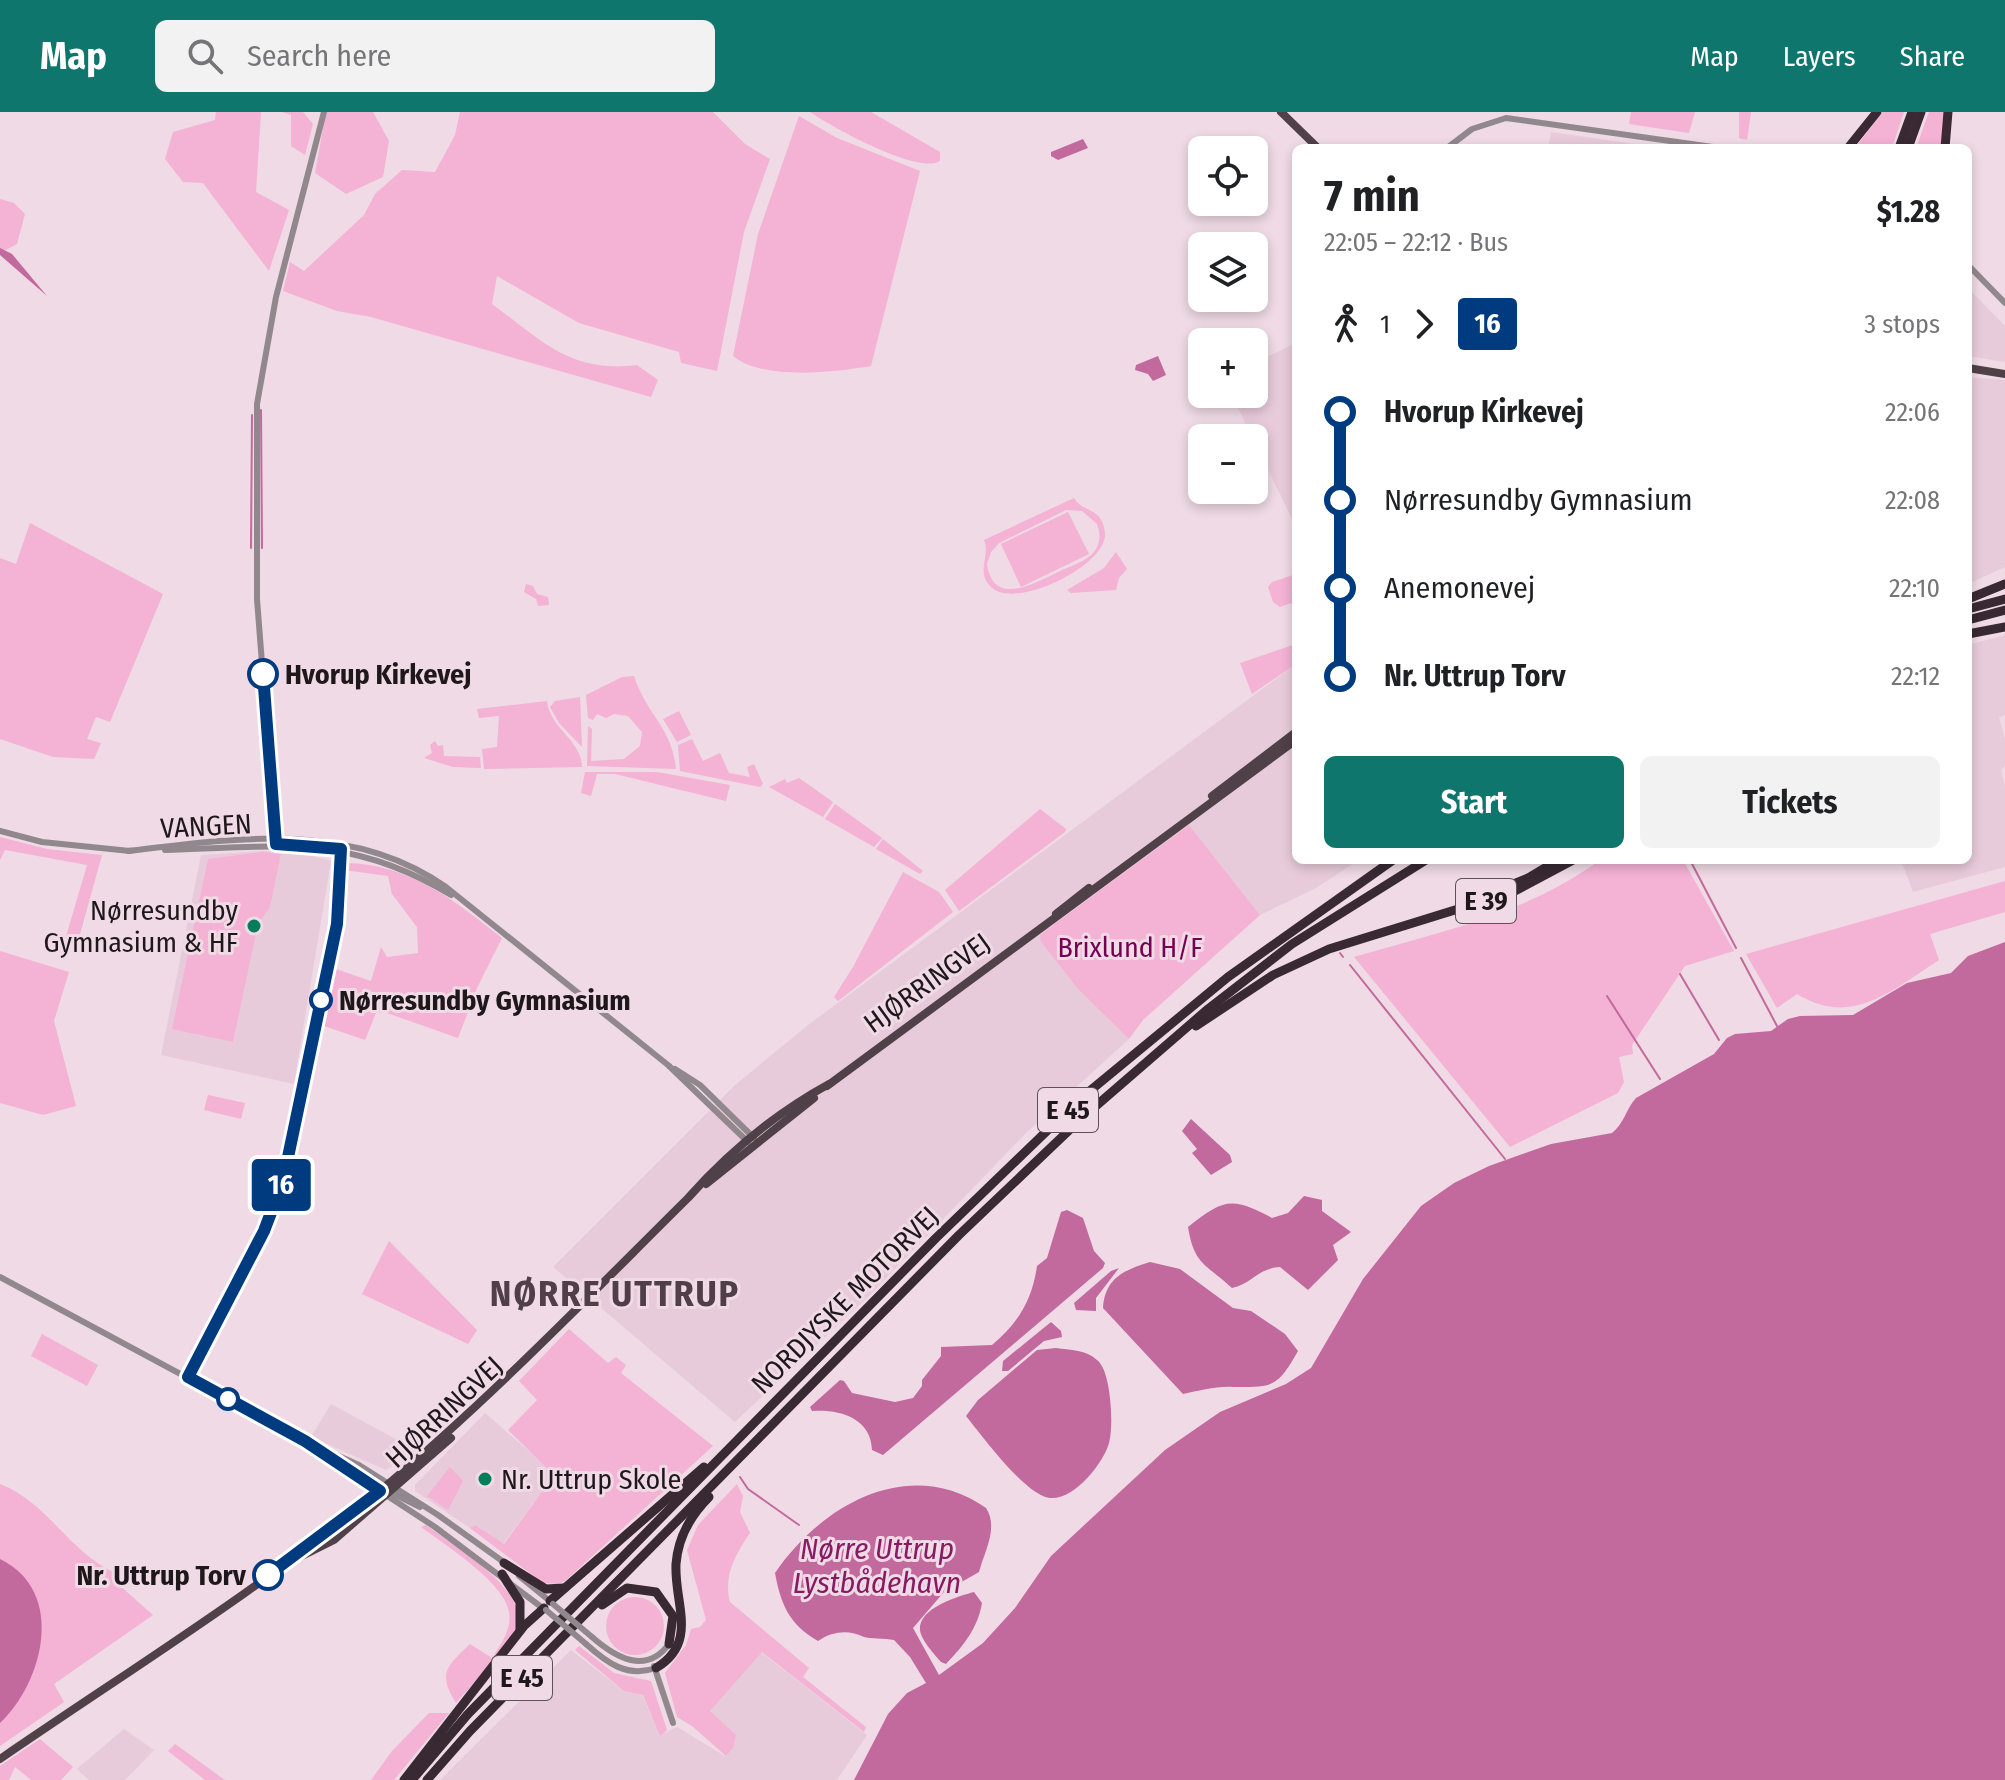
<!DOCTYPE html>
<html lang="en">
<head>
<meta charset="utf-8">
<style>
	body { margin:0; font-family:"Fira Sans Condensed",sans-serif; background:#f2f2f2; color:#202124; height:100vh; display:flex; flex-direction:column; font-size:30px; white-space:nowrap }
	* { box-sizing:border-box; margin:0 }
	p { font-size:26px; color:#757577 }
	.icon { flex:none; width:44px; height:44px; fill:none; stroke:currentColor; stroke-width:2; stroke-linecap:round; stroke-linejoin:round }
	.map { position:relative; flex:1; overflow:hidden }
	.drawer { position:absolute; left:1292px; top:32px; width:680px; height:720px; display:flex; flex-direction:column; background:#fff; border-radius:12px; box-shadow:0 4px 12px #0003 }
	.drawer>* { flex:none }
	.badge { padding:0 16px; border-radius:6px; font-size:28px; line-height:52px }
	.fabs { position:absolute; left:1188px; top:24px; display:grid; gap:16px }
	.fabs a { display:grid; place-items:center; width:80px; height:80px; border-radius:12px; background:#fff; box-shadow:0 4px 12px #0003; font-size:40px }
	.map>.badge { position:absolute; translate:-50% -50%; box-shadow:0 0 0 4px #fff }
	.legs { display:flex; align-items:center; gap:12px; height:88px; padding:0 32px; font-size:26px }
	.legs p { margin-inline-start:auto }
	.summary { display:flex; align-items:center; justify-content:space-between; height:136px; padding:0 32px }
	h1 { font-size:44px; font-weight:700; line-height:60px }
	.cta { display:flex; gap:16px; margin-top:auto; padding:16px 32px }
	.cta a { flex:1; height:92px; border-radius:12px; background:#0f766e; color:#fff; font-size:32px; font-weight:700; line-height:92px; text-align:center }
	.cta a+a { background:#f2f2f2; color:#202124 }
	ul { padding:0 32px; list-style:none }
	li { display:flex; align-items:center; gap:28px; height:88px; font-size:30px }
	li i { display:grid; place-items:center; width:12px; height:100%; margin:0 10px; background:currentColor }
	li i::after { content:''; width:20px; height:20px; margin:-10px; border:6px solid; border-radius:50%; background:#fff }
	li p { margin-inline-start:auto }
	li:first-child i { background:linear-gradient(#0000 50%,currentColor 0) }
	li:last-child i { background:linear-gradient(currentColor 50%,#0000 0) }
	header { display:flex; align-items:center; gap:48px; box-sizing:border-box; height:112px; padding:0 40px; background:#0f766e; color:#fff }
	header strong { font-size:38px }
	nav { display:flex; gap:44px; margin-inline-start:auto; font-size:28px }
	.search { width:560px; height:72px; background:#f2f2f2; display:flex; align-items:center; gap:20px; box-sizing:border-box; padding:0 28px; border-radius:12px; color:#757577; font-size:30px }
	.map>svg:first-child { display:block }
	.built { fill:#e8cbda }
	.green { fill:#f4b2d5; fill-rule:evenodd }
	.water { fill:#c2699d }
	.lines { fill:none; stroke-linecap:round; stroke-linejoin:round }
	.stream { stroke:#c2699d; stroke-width:2 }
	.minor { stroke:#91888d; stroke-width:6 }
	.major { stroke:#504149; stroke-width:8 }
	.highway { stroke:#392932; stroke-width:9 }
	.minor-bridge { stroke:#91888d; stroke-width:6 }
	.line-1-casing { stroke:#fff; stroke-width:18 }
	.line-1 { stroke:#003b80; stroke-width:12 }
	.stop-1-dot { fill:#fff; stroke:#003b80; stroke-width:4 }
	.poi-dot { fill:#047d5a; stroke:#efdae5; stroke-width:3 }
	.labels { text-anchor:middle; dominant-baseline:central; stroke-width:6; stroke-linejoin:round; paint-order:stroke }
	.shield { fill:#efdae5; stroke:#5d5258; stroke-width:2 }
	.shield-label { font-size:26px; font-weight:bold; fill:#1f181b }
	.stop-label { font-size:28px; font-weight:bold; fill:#1f181b; stroke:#efdae5; text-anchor:start }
	.street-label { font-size:28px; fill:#1f181b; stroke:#efdae5 }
	.poi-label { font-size:28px; fill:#1f181b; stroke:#efdae5; text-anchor:end }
	.park-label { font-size:28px; fill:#750053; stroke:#efdae5 }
	.water-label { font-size:30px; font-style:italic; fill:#871a62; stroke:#efdae5 }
	.district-label { font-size:36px; font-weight:bold; letter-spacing:2px; fill:#503f48; stroke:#efdae5 }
</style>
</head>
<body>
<header>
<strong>Map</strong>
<div class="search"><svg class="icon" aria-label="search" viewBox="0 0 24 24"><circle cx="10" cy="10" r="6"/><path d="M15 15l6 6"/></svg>Search here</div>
<nav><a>Map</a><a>Layers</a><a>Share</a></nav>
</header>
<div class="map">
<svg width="2005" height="1668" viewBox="0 0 2005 1668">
	<rect width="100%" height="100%" fill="#efdae5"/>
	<!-- built -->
	<g class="built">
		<polygon points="1551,20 1662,36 1548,36"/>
		<polygon points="1968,176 2005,214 2005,250 1968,244"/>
		<polygon points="1296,231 1296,415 1231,282 1254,282 1254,251"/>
		<polygon points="1968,265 2005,268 2005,455 1968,472"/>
		<polygon points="2005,523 2005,603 1999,605 2005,627 2005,654 2001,658 2005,675 2005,755 1913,780 1901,748 1968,748 1968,533"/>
		<polygon points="1296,552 1296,748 1359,748 1316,776 1260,803 1189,713 1041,823 1041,830 1078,877 1129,927 1026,1021 871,1182 735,1310 553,1155 735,973 808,913"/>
		<polygon points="262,739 297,740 331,749 294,972 161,943 201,743"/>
		<polygon points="331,1292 401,1330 412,1317 422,1325 425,1333 386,1358 311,1325"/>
		<polygon points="485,1301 555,1362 503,1432 475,1413 470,1416 415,1379 415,1373"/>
		<polygon points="571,1538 624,1579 642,1583 660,1623 677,1615 725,1644 733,1636 709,1599 761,1540 867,1623 837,1668 440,1668"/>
		<polygon points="124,1617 154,1638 125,1668 89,1668 77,1657"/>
	</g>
	<!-- green -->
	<g class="green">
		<polygon points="216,0 261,0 256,80 289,98 269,159 203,71 183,70 165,47 173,20 215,8"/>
		<polygon points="282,0 303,0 313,12 305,43 291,34 291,3"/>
		<polygon points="326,0 373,0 389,29 383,65 346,82 315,61"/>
		<path d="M460,0H713L745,32L770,47L744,120L717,259L681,251L679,240L579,211L497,164L492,192C541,228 571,262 637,253L658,268L651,285L371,205L337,199L283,179L290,150L304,159L364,103L375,82L402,58L435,60L455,23Z"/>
		<path d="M810,0H871L940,40V49C918,63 832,15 810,0Z"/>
		<polygon points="1631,0 1695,0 1689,21 1629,12"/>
		<polygon points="1739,0 1751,0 1747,28 1739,26"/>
		<polygon points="1883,0 1904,0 1892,36 1855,36"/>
		<polygon points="1929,0 1945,0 1941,36 1916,36"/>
		<path d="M799,4L837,26L920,59L871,254C834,260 764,269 733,244L758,122Z"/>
		<polygon points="0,87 14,91 25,102 17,132 0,141"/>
		<path d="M1074,386C1081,400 1103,395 1105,421C1108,453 1015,499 991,475C975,459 991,444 984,428ZM1066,398L1082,399L1097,412C1100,421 1101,428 1096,437C1089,449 1070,454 1058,460C1035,471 993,496 987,452L991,440L999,431Z"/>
		<polygon points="1068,400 1089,442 1021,475 1001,432"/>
		<polygon points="30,411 163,482 110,610 96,605 87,627 101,631 94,647 53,645 0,627 0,446 16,452"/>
		<polygon points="1116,440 1127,457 1119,466 1116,478 1071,481 1067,478 1104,456"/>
		<polygon points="1296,462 1296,500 1291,491 1280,495 1273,490 1268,475 1272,470"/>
		<polygon points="526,472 533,474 537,482 548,485 549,493 538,494 536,487 524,480"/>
		<polygon points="1296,532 1296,552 1252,582 1240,551"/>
		<path d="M634,564C647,604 672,615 676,657L587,654L588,614L592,617L591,649L624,647L640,634L642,620L628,604L614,602L606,606L597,602L593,608L588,606L586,583L622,565Z"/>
		<polygon points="580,585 582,635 559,611 550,595 555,589"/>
		<path d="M547,589C550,617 581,627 582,655L484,657L482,637L497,635L499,604L479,606L477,597Z"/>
		<polygon points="679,599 691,623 677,630 663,607"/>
		<polygon points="692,627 703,649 720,641 729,661 750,665 747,655 754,652 763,672 760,675 680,659 678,633"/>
		<polygon points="435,629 438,634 443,633 444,644 480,645 481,656 453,655 424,646 432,641 430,633"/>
		<polygon points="585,660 657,660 730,673 726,689 615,662 597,662 591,684 581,681"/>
		<polygon points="799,666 833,690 823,705 769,675 785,667 787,671"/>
		<polygon points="835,692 882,726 874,735 825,707"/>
		<polygon points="1040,697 1066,717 1065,720 959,799 945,778"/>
		<polygon points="1189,713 1260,803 1143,908 1129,927 1078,877 1041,830 1040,823"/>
		<polygon points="0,725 47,737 102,743 77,833 65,828 87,753 5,738 0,748"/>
		<polygon points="883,727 923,759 920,762 876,737"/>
		<polygon points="262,740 281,742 270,795 258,812 233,930 172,917 208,747"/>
		<path d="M1600,748H1683L1734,839L1685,854L1632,933L1633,942L1619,945L1624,970L1618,981L1510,1035L1354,845C1439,820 1527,802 1600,748Z"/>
		<path d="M346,751C409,752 454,788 502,826L477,876L458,926L384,900L376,901L365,928L321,913L333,856L371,869L381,835L387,845L418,841L417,815L392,782L388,764L344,758Z"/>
		<polygon points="903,760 939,780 953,800 838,889 834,885 853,855"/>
		<path d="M2005,769V800L1930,822L1939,848C1892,878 1852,916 1797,882L1777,896L1746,842Z"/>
		<polygon points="0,839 69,860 54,909 76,994 43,1003 0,991"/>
		<polygon points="208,983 245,991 241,1007 204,998"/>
		<polygon points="389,1129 477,1218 468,1232 362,1182"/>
		<polygon points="569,1217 608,1251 616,1245 626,1253 621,1261 713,1334 565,1469 558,1472 543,1471 470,1416 475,1413 504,1432 554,1363 508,1318 537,1288 519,1269"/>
		<polygon points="42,1222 98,1253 87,1274 31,1244"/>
		<polygon points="450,1355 463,1369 448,1398 427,1384"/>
		<path d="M0,1372C49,1390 73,1448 124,1464L118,1472L153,1503L54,1572L64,1590L0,1634Z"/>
		<path d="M737,1372L743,1384L740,1400L750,1421C735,1443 723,1464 730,1490L809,1556L803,1565L866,1615L864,1620L762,1540L710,1599L736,1623L733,1636L726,1644L692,1614L677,1605L665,1561L686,1533L691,1517L700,1515L706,1508L687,1438L698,1413Z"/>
		<path d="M426,1413C452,1433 536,1481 515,1519C500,1546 476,1568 456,1591C437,1561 447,1554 470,1532L492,1546C501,1532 512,1517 509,1500C505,1471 444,1432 421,1415Z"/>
		<circle cx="635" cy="1514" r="29"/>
		<polygon points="579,1534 614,1561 651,1569 667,1618 660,1624 643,1583 624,1579 575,1538"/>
		<polygon points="429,1601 449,1601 394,1668 371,1668 392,1639"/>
		<polygon points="40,1627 73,1655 61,1668 31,1668 15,1655 9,1668 0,1668 0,1654"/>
		<polygon points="175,1632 225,1668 205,1668 168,1639"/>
	</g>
	<!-- water -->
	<g class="water">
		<polygon points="1083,27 1088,36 1058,48 1051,44 1051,40"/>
		<polygon points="0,136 12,142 47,184 0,143"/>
		<polygon points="1158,244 1166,263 1153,269 1148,262 1135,258 1136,253"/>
		<path d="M2005,830V1668H854L888,1602L907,1581L926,1571L910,1545L894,1528C885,1526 869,1527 864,1525C850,1518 834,1518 818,1529C789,1512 781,1493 775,1461C822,1392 910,1343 986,1396C999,1416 984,1440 979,1460L944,1480L913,1516L939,1563L983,1531L1015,1496L1051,1444L1165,1338L1220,1300L1286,1272L1311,1256L1363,1167L1421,1094L1454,1071L1489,1054L1551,1032L1612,1021C1624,1012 1626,997 1636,986L1714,942L1727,926L1735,922L1771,919L1788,907L1800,904L1853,903L1907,871L1951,861L1968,844Z"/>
		<polygon points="1191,1007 1230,1043 1232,1050 1211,1063 1192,1041 1197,1037 1182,1019"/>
		<path d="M1304,1084L1322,1088V1099L1351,1120L1333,1133L1338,1148L1308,1178L1280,1155C1258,1156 1252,1172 1232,1176C1206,1152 1194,1153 1188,1115C1223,1087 1232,1084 1272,1106L1288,1101Z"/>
		<path d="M1067,1098L1083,1106L1094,1139L1105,1151L1103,1156L883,1343L872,1338C871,1305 838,1297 812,1299L810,1295L840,1268L844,1269L852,1281L895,1290L913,1286L922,1274V1268L941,1244V1235L992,1233C1018,1211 1032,1189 1037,1154L1047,1146L1061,1100Z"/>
		<path d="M1150,1150L1180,1157L1233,1196L1251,1199L1285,1222L1298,1239C1277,1276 1273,1275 1233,1275C1216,1274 1199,1279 1183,1282L1103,1196C1105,1166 1124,1158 1150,1150Z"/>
		<polygon points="1119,1156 1096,1186 1096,1199 1076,1198 1074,1191 1111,1159"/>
		<polygon points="1051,1210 1061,1219 1062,1225 1044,1229 1008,1259 1002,1259 1003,1249"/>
		<path d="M1056,1236C1070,1238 1087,1238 1097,1248C1111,1258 1114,1314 1109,1331C1103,1353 1068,1396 1043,1384C1019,1374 983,1325 966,1304L978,1288L1037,1238Z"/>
		<path d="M0,1447C66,1479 44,1569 0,1611Z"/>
		<path d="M974,1480L982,1491C978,1516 963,1534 946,1552L941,1550C935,1543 921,1528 920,1518C918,1496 959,1484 974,1480Z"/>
	</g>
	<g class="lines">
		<!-- stream -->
		<g class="stream">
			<polyline points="261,298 262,436"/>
			<polyline points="251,436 252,303"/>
			<polyline points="1690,748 1736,836"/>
			<polyline points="1340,841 1343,845"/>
			<polyline points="1741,846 1777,914"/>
			<polyline points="1350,853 1505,1047"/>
			<polyline points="1680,862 1719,928"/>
			<polyline points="1607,884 1660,967"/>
			<polyline points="740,1365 748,1377 799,1413"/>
		</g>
		<!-- minor -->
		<g class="minor">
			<polyline points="1447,36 1472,17 1506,6 1720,36"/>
			<polyline points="1968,153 2005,191"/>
			<polyline points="0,719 42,730 130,739"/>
			<polyline points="276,732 257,487 257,292 276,185 324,0"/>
			<path d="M165,738C279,735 348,721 451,783"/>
			<path d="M128,739C237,726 351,708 446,775L668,953L748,1030"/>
			<polyline points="675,957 700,973 754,1026"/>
			<polyline points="0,1165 305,1329 359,1353 438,1403 505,1451"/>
			<polyline points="311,1334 435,1415 544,1497"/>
			<polyline points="354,1359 387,1375"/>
			<polyline points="388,1379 420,1395"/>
			<polyline points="519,1464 551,1490"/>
			<path d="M592,1525C616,1546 646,1563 669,1532"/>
			<path d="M586,1532C607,1551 627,1566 656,1556"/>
			<polyline points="654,1554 673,1611"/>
		</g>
		<!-- major -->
		<g class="major">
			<polyline points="1281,0 1318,36"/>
			<polyline points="1968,256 2005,262"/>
			<polyline points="1212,684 1296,620"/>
			<polyline points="1056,802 1089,776"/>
			<polyline points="827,974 1296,628"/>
			<polyline points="706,1072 814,986"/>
			<polyline points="292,1449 334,1428 451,1326"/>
			<path d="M0,1647C128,1559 261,1477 381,1378C489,1288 588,1185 688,1086C728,1041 776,1001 829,972"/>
		</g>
		<!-- highway -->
		<g class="highway">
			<polyline points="1848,36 1877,0"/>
			<polyline points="1899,36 1912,0"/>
			<polyline points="1908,36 1921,0"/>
			<polyline points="1945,36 1948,0"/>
			<polyline points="1968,487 2005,472"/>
			<polyline points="1968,497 2005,487"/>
			<polyline points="1968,508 2005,498"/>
			<polyline points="1968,522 2005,515"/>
			<polyline points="1479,786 1528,766 1558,748"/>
			<polyline points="1196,914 1273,863 1329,837 1513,780 1573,748"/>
			<polyline points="504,1451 546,1477 564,1476"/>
			<polyline points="502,1462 520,1490 520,1518"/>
			<polyline points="550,1489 704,1355"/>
			<polyline points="602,1493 627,1476 656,1480 673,1504 669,1532"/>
			<path d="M656,1556C699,1530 674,1492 676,1452C678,1426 690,1404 709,1385"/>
			<polyline points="404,1668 524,1514 544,1496"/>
			<polyline points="412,1668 468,1602 936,1126 1080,987 1228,865 1393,748"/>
			<polyline points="427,1668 470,1619 959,1123 1082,1006 1208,897 1292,832 1426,748"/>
		</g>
		<!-- minor-bridge -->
		<g class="minor-bridge">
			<polyline points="553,1492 592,1525"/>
			<polyline points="546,1498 586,1532"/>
		</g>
	</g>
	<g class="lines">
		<defs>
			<polyline id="line-1" points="263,562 276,732 341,737 337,812 283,1069 264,1119 188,1265 305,1329 380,1379 268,1463"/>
		</defs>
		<!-- line-1 casing -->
		<use href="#line-1" class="line-1-casing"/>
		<!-- line-1 -->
		<use href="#line-1" class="line-1"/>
	</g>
	<!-- markers -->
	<g class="stop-1-dot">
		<circle cx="263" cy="562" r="14"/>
		<circle cx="321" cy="888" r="10"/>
		<circle cx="228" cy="1287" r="10"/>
		<circle cx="268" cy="1463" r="14"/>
	</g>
	<g class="poi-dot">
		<circle cx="254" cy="814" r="8"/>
		<circle cx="485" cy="1367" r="8"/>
	</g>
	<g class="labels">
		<!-- shield labels -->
		<g class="shield">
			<rect x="1456" y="767" width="60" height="44" rx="6"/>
			<rect x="1038" y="976" width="60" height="44" rx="6"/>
			<rect x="492" y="1544" width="60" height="44" rx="6"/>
		</g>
		<g class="shield-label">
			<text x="1486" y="789">E 39</text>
			<text x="1068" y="998">E 45</text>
			<text x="522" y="1566">E 45</text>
		</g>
		<!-- stop labels -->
		<g class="stop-label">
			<text x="285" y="562">Hvorup Kirkevej</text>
			<text x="339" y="888">Nørresundby Gymnasium</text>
			<text x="246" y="1463" text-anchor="end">Nr. Uttrup Torv</text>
		</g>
		<!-- street labels -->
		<g class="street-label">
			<text transform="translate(206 714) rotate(-3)">VANGEN</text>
			<text transform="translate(927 871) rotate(-36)">HJØRRINGVEJ</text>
			<text transform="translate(845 1188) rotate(-45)">NORDJYSKE MOTORVEJ</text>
			<text transform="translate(444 1300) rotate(-43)">HJØRRINGVEJ</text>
		</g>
		<!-- poi labels -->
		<g class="poi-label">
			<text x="238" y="798">Nørresundby<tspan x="238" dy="32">Gymnasium &amp; HF</tspan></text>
			<text x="501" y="1367" text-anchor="start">Nr. Uttrup Skole</text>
		</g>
		<!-- park labels -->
		<g class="park-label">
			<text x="1130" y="835">Brixlund H/F</text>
		</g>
		<!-- water labels -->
		<g class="water-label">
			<text x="877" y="1437">Nørre Uttrup<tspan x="877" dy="34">Lystbådehavn</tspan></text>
		</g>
		<!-- district labels -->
		<g class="district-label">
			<text x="615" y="1182">NØRRE UTTRUP</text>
		</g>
	</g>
</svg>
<div class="fabs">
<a><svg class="icon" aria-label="locate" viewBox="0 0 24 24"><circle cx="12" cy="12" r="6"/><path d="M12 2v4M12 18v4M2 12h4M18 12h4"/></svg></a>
<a><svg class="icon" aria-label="layers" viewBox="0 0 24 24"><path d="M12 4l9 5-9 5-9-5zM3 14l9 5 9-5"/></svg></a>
<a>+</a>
<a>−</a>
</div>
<b class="badge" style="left:281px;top:1073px;background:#003b80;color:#fff">16</b>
<section class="drawer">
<div class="summary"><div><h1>7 min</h1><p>22:05 – 22:12 · Bus</p></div><b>$1.28</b></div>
<div class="legs"><svg class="icon" aria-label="walk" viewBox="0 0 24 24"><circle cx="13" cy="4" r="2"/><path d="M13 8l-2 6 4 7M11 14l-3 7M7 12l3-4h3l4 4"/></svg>1<svg class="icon" aria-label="forward" viewBox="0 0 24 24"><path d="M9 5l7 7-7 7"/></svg><b class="badge" style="background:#003b80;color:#fff">16</b><p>3 stops</p></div>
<ul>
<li><i style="color:#003b80"></i><b>Hvorup Kirkevej</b><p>22:06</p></li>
<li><i style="color:#003b80"></i><span>Nørresundby Gymnasium</span><p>22:08</p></li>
<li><i style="color:#003b80"></i><span>Anemonevej</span><p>22:10</p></li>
<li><i style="color:#003b80"></i><b>Nr. Uttrup Torv</b><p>22:12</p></li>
</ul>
<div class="cta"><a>Start</a><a>Tickets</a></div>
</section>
</div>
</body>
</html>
